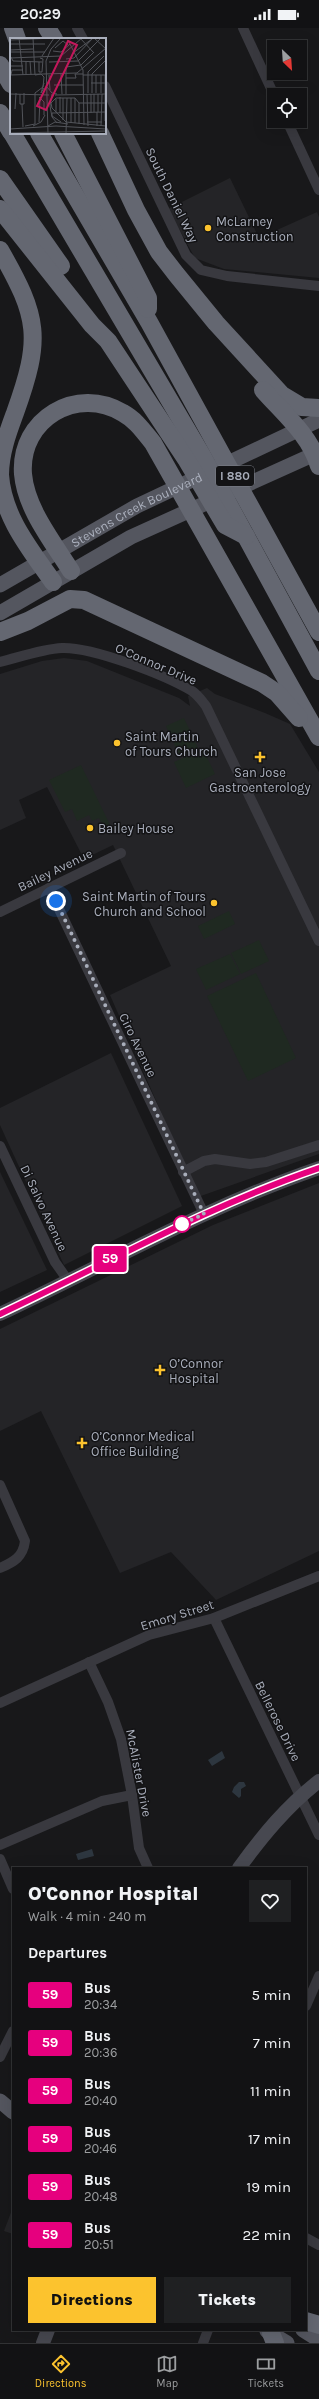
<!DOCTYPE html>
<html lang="en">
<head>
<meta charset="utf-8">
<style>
	body { margin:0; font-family:Karla,sans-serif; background:#1f2022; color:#f1f3f6; height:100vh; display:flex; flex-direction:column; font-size:15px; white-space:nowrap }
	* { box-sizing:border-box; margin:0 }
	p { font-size:13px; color:#9c9ea0 }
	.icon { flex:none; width:22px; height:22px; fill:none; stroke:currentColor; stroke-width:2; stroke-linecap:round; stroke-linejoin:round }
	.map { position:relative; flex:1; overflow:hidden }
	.drawer { position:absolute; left:12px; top:1839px; width:295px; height:464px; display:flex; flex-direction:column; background:#121214; border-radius:0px; box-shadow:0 4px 16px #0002,0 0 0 1px #313234 }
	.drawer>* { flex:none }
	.badge { padding:0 8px; border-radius:3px; font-size:14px; line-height:26px }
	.needle { width:26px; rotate:155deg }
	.tools { position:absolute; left:267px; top:12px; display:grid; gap:8px }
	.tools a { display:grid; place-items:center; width:40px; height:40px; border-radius:0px; background:#121214; box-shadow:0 4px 16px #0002,0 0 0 1px #313234; font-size:20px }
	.you { position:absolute; width:20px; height:20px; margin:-10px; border:3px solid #fff; border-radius:50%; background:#1a73e8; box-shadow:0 0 0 6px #1a73e833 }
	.map>.badge { position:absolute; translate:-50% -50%; box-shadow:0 0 0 2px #fff }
	h2 { padding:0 16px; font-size:15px; line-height:36px }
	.round { display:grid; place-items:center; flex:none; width:42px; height:42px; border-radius:0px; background:#1f2022 }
	.overview { display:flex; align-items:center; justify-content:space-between; height:68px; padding:0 16px }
	h1 { font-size:19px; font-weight:800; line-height:30px }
	.primary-button { display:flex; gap:8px; margin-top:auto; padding:8px 16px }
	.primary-button a { flex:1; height:46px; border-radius:0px; background:#fcc32e; color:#111; font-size:16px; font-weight:800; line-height:46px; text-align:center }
	.primary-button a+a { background:#1f2022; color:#f1f3f6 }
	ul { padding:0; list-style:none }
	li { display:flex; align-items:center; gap:12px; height:48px; padding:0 16px }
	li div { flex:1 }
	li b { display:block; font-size:15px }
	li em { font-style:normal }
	li .badge { min-width:44px; font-weight:700; text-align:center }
	.status { display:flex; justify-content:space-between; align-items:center; height:28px; padding:0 20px; background:#121214; direction:ltr }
	.status svg { height:11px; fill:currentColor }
	.tabs { display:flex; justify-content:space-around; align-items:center; height:56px; border-top:1px solid #313234; background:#121214; font-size:11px; color:#9c9ea0 }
	.tabs a { display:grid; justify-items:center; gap:2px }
	.tabs .selected { color:#fcc32e }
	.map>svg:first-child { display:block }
	.built { fill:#242427 }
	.green { fill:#1f2921 }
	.water { fill:#2d363f }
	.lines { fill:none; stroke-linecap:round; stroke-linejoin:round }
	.minor { stroke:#39393f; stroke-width:10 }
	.secondary { stroke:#474850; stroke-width:14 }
	.primary { stroke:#54565f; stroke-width:15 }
	.motorway { stroke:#646771; stroke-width:18 }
	.line-casing { stroke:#fff; stroke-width:9 }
	.line { stroke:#e6007e; stroke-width:6 }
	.walk { stroke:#a9aebb; stroke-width:4; stroke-dasharray:0 7.2 }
	.poi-dot { fill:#fcc32e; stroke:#131315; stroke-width:1.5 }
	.stop-dot { fill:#fff; stroke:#e6007e; stroke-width:2 }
	.labels { text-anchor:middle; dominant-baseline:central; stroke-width:3; stroke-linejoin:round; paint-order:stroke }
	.shield { fill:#131315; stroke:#7c8089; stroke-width:1 }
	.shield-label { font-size:12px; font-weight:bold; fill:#a9aebb }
	.street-label { font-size:13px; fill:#a9aebb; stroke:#131315 }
	.poi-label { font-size:13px; fill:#a9aebb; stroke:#131315; text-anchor:start }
	.inset-road { fill:none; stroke:#52545a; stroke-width:1 }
	.view { fill:#c2185b; fill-opacity:0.15; stroke:#c2185b; stroke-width:2 }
	.inset-edge { fill:none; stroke:#a9aebb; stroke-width:2 }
</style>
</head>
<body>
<div class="status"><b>20:29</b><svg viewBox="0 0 49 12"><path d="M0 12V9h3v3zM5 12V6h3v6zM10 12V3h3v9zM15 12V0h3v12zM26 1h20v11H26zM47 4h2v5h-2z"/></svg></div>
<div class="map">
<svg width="319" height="2315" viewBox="0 0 319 2315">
	<rect width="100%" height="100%" fill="#18181a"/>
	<!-- built -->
	<g class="built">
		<polygon points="230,150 259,210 317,184 319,189 319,250 224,241 195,230 168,181"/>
		<polygon points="64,630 87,633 179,670 190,678 188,668 207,660 215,666 265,685 290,696 319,744 319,1126 198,1169 110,967 171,938 113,817 84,831 47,759 19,772 26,790 0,802 0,646 42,633"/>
		<polygon points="111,1025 182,1178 64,1237 0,1097 0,1080"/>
		<polygon points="0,1144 47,1242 0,1264"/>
		<polygon points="319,1155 319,1523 216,1572 171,1524 120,1545 41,1383 0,1403 0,1301 213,1197"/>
		<polygon points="13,2179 13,2206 4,2203"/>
	</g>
	<!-- green -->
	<g class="green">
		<polygon points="184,690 198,720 180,729 166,698"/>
		<polygon points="203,721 215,746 186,760 174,734"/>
		<polygon points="81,737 113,803 107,806 99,790 92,793 89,787 77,793 72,781 65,784 49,752"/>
		<polygon points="229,883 235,896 204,911 198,898"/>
		<polygon points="259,912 269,933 241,946 231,925"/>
		<polygon points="230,926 240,946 206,962 196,941"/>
		<polygon points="256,945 296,1030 248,1053 207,968"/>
	</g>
	<!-- water -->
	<g class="water">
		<polygon points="222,1723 225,1730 212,1738 208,1732"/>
		<polygon points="239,1754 244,1754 246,1758 241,1761 241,1768 239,1770 232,1764 234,1759"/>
		<polygon points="92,1821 94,1828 78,1832 76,1826"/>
	</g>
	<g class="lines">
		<!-- minor -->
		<g class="minor">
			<polyline points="77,0 83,11"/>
			<polyline points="243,0 274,67"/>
			<polyline points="105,58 186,227 201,242 227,248 319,258"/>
			<polyline points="287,93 319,162"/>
			<path d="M0,634C20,629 42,621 62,620C93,619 165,647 192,663C198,667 202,673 206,678L319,913"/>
			<polyline points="49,860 204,1186"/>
			<polyline points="0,884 121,825"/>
			<polyline points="0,1118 55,1234 67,1251"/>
			<polyline points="183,1144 204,1133 215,1131 250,1136 266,1134 319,1117"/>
			<path d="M0,1457L25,1513C23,1529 14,1534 0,1540"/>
			<polyline points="214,1590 319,1807"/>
			<polyline points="89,1634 108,1674 121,1711 132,1767 139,1820 148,1840"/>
			<polyline points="0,1675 149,1607 214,1590 319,1548"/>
			<polyline points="0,1817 102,1773 132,1767"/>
			<polyline points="0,1831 13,1861"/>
			<polyline points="306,1978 319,1948"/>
			<polyline points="0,2029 13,2003"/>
			<polyline points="306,2210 319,2217"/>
			<polyline points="203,2315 208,2302"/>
		</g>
		<!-- secondary -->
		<g class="secondary">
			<path d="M0,1286C106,1236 208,1178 319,1140"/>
			<path d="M239,1840C263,1807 287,1778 319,1753"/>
			<polyline points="43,2315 48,2302"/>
		</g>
		<!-- primary -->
		<g class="primary">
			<path id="s1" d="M0,557L137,478L319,392"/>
			<polyline points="0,585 131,509 319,424"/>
			<polyline points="0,2073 13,2084"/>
			<polyline points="303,2302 319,2312"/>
			<polyline points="267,2303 287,2315"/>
		</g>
		<!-- motorway -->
		<g class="motorway">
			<polyline points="13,0 17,11"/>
			<polyline points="47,0 54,11"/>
			<polyline points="0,37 11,56"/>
			<polyline points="0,85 11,104"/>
			<polyline points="12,105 203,429 319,643"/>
			<polyline points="39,105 149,294 319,604"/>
			<polyline points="63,105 148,270 148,281"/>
			<polyline points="100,105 136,182 159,224 176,246 216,295 282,367 302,379 319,380"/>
			<polyline points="0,151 61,238"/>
			<polyline points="0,181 92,297 108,313 186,431 225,497 246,508"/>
			<path d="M0,222C39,290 42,310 15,385C8,404 0,425 0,447C3,489 30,521 53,554"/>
			<path d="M263,362C284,386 310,407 319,438"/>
			<path d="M71,543C53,514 26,481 23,446C19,391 77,357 123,385C136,392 144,404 153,415L319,709"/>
			<polyline points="0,604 28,593 70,571 84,572 262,655 277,665 299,690"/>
			<polyline points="306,2293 319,2297"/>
			<polyline points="271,2305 275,2315"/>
		</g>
	</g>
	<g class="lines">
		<defs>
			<path id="line" d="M0,1286C106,1236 208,1178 319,1140"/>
		</defs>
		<!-- line casing -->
		<use href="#line" class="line-casing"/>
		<!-- line -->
		<use href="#line" class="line"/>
		<!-- walk -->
		<polyline class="walk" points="56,873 204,1186 182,1196"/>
	</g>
	<!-- markers -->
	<g class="poi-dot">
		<circle cx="208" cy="200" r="4"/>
		<circle cx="117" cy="715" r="4"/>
		<path d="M258 723h4v4h4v4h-4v4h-4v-4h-4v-4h4z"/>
		<circle cx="90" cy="800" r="4"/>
		<circle cx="214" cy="875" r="4"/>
		<path d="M158 1336h4v4h4v4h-4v4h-4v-4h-4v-4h4z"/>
		<path d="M80 1409h4v4h4v4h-4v4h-4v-4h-4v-4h4z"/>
	</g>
	<circle class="stop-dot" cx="182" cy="1196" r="8"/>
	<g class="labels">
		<!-- shield labels -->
		<rect class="shield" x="216" y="438" width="38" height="20" rx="3"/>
		<g class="shield-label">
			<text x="235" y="448">I 880</text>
		</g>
		<!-- street labels -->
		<g class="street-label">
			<text transform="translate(172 167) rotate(64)">South Daniel Way</text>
			<text stroke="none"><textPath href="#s1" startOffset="156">Stevens Creek Boulevard</textPath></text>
			<text transform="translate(156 636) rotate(23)">O’Connor Drive</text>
			<text transform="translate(55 842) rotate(-26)">Bailey Avenue</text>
			<text transform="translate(138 1017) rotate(64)">Ciro Avenue</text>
			<text transform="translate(44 1180) rotate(65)">Di Salvo Avenue</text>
			<text transform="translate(177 1587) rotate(-17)">Emory Street</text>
			<text transform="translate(278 1693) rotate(64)">Bellerose Drive</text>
			<text transform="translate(139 1745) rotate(79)">McAlister Drive</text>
		</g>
		<!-- poi labels -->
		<g class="poi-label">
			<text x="216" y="193">McLarney<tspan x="216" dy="15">Construction</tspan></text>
			<text x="125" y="708">Saint Martin<tspan x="125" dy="15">of Tours Church</tspan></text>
			<text x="260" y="744" text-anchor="middle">San Jose<tspan x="260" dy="15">Gastroenterology</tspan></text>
			<text x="98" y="800">Bailey House</text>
			<text x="206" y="868" text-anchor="end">Saint Martin of Tours<tspan x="206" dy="15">Church and School</tspan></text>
			<text x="169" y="1335">O’Connor<tspan x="169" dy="15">Hospital</tspan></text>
			<text x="91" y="1408">O’Connor Medical<tspan x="91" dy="15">Office Building</tspan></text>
		</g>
	</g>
	<!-- overview -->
	<g transform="translate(10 10)">
		<rect width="96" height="96" fill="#18181a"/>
		<path class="inset-road" d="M9,0L13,37M23,0L25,37L31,36L34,39L33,49L25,55M70,0L84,15M84,0L96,11M0,2L44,0M58,2L73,32L74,87M0,6H35M45,10L53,3L58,7M0,12L23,11M43,13L51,14L60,6M0,14H35M32,18L44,0M1,19L3,23L32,24M0,20L51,18L72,0M56,21L64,20L83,0M61,21L63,15L82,1M16,23V37M20,23L21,37M29,24V34H32L33,21L30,20M39,24L68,23L91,0M0,28H13M51,36L52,56M0,37L67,35L96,10M1,37L2,32H13M39,37L40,52M73,37H95V83M86,37V55M91,37V55M56,40H66L65,36H73M34,45L31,55L34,50M81,45H96M44,47H73M37,49L42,55L47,56M78,55V34L94,18M82,55V36L96,22M0,56L39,57M10,56V66H14V55M56,56V29L71,27L83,15M77,56L78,88M81,56V75M84,56V74M88,56V74M45,57L96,56M29,59L34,64V77M50,59V75M61,60V85M65,60V85M46,61V74M69,65V86M12,66L13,89M40,68L42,56M40,68L42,79L47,85M5,71L6,55M87,74V88M53,82V60M29,84L30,60M51,84L42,78V75L96,74M56,84L96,88M56,84L42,70L41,65L46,60H65L69,65H96M77,84H92M15,88L25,86V55M23,88L31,84L35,77M38,88L45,84L58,86M91,88L92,56M0,91L46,88L96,91M0,95L96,93M38,96L36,23L41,11L51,0M56,96L57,60"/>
		<path class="view" d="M58,3L67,7L36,72L27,68Z"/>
		<rect width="96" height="96" class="inset-edge"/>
	</g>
</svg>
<div class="tools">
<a><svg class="needle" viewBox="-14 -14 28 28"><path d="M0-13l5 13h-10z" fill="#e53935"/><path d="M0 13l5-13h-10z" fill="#9c9ea0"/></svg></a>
<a><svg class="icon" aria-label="locate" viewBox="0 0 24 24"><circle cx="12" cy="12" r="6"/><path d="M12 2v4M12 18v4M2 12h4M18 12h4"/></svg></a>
</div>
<div class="you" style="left:56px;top:873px"></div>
<b class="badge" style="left:110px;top:1231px;background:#e6007e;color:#fff">59</b>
<section class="drawer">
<div class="overview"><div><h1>O'Connor Hospital</h1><p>Walk · 4 min · 240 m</p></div><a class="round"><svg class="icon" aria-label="heart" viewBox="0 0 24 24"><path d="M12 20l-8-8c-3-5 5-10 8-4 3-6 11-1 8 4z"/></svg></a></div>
<h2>Departures</h2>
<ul>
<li><span class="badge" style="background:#e6007e;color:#fff">59</span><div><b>Bus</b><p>20:34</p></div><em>5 min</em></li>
<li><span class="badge" style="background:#e6007e;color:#fff">59</span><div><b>Bus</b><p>20:36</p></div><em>7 min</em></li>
<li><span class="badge" style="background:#e6007e;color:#fff">59</span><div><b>Bus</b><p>20:40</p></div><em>11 min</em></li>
<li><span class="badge" style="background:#e6007e;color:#fff">59</span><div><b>Bus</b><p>20:46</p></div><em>17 min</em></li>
<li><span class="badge" style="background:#e6007e;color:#fff">59</span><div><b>Bus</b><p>20:48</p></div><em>19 min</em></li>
<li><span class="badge" style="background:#e6007e;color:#fff">59</span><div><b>Bus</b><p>20:51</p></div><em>22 min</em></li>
</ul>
<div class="primary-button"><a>Directions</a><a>Tickets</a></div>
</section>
</div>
<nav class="tabs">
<a class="selected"><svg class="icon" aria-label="directions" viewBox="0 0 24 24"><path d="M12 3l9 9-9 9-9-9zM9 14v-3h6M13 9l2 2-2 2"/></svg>Directions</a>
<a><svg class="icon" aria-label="map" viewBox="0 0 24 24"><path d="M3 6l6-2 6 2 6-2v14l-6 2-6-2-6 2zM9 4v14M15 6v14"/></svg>Map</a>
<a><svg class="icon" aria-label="tickets" viewBox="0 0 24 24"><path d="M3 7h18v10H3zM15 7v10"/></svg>Tickets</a>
</nav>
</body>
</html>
